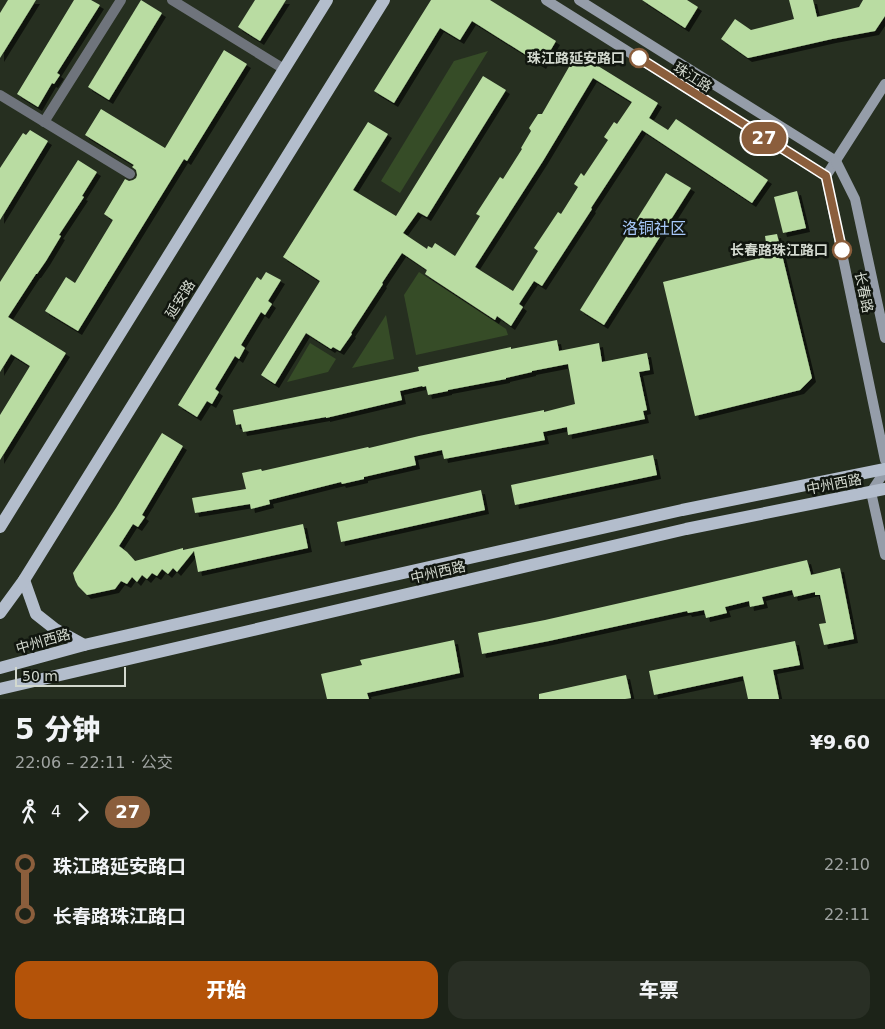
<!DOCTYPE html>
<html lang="zh">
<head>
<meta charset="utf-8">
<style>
	body { margin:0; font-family:"DejaVu Sans","Noto Sans SC",sans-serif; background:#292f25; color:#f1f3f6; height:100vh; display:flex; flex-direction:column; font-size:19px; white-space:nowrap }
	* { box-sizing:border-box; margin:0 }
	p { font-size:16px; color:#a0a4a2 }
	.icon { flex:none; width:28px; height:28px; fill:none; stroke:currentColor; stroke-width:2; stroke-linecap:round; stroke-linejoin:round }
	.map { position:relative; height:699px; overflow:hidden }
	.side { display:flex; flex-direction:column; background:#1c2318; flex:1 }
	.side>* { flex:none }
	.badge { padding:0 10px; border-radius:16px; font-size:18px; line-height:32px }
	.scale { position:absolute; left:15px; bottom:12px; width:111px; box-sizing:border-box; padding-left:5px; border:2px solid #d3d9cf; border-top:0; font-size:14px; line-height:18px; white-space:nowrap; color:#d3d9cf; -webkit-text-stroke:4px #11160f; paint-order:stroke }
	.map>.badge { position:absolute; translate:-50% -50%; box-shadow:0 0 0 2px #fff }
	.legs { display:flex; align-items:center; gap:8px; height:55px; padding:0 15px; font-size:16px }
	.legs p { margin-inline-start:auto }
	.summary { display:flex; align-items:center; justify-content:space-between; height:85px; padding:0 15px }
	h1 { font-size:28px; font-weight:800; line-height:38px }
	.button { display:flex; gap:10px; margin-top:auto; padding:10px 15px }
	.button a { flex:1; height:58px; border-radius:15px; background:#b45309; color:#fff; font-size:20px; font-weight:800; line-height:58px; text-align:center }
	.button a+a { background:#292f25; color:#f1f3f6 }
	ul { padding:0 15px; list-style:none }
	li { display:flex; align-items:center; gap:18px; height:50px; font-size:19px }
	li i { display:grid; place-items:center; width:8px; height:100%; margin:0 6px; background:currentColor }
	li i::after { content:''; width:12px; height:12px; margin:-6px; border:4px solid; border-radius:50%; background:#1c2318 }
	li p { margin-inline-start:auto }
	li:first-child i { background:linear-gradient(#0000 50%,currentColor 0) }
	li:last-child i { background:linear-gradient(currentColor 50%,#0000 0) }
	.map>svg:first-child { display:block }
	.green { fill:#364c27 }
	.building { fill:#b9dca2; fill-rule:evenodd; filter:url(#shadow) }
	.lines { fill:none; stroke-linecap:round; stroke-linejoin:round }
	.minor { stroke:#6f747c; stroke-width:10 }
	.secondary { stroke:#959da9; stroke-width:10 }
	.primary { stroke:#b3bdcc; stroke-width:12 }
	.line-1-casing { stroke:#fff; stroke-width:11 }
	.line-1 { stroke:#8b5e3c; stroke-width:8 }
	.stop-1-dot { fill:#fff; stroke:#8b5e3c; stroke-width:2.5 }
	.labels { text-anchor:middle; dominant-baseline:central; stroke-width:5; stroke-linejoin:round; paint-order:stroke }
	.stop-label { font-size:14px; font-weight:bold; fill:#d3d9cf; stroke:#11160f; text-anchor:end }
	.street-label { font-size:14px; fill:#d3d9cf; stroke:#11160f }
	.quarter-label { font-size:16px; fill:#a8c9fc; stroke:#11160f }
</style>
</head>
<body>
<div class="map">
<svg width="885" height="699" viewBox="0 0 885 699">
	<defs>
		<filter id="shadow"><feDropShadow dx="4" dy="4" stdDeviation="0" flood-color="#0009"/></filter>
	</defs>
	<rect width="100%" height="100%" fill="#262f20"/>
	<!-- green -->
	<g class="green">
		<polygon points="488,51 400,193 381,181 454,61"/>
		<polygon points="419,272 506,329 508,335 416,355 404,295"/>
		<polygon points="386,315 394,359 352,368"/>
		<polygon points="310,343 336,359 328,372 287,382"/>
	</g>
	<!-- building -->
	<g class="building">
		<polygon points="8,0 36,0 0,58 0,13"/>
		<polygon points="74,0 91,0 100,5 57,73 60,75 54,84 52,83 38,107 17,94"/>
		<polygon points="141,0 162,13 109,100 88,87"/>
		<polygon points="255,0 286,0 260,41 238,27"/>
		<polygon points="431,0 490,0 556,41 542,65 472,21 460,40 440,28 394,103 374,91"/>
		<polygon points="642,0 687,0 698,7 685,28"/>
		<polygon points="789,0 813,0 817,17 859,7 863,0 885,0 885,16 875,31 832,39 748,58 721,39 735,19 751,30 794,19"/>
		<polygon points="224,50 247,64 187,161 184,159 78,331 45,311 66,277 75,283 113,220 104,214 125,179 129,181 133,180 136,178 137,175 136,170 132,167 134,165 85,135 101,109 165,148"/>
		<path d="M577,53L658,103L649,118L668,130L676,119L768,180L752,203L642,130L591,208L592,209L542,286L534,281L519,304L523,307L511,326L497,316L495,320L425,274L427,270L402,253L382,283L383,284L351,333L352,334L340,351L333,347L331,349L306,333L275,384L261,375L320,281L283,257L368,122L388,134L353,190L396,216L483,76L506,90L427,217L418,212L403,233L427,249L428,246L432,248L435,243L455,256L480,216L476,214L500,177L503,179L522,149L521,148L531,131L529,128L538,114H542ZM593,78L632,102L617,124L614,122L604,137L608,140L584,176L581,173L574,184L578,187L561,214L558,212L534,248L538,251L513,291L475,267L543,161Z"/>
		<polygon points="30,130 48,141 0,220 0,168 23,133 26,135"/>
		<polygon points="78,160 97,172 82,196 84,197 59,235 61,236 46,261 37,274 36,274 8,317 66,353 0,460 0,415 30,366 11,354 0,372 0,282"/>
		<polygon points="666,173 691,188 604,325 580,310"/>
		<polygon points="797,191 806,228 783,233 774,197"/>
		<polygon points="777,234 812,378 800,390 695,416 663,282 768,256 765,236"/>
		<polygon points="266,272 281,280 268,301 272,304 265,315 261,312 241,345 245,348 239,359 235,356 215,389 219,392 212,404 207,401 197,417 178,405 257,277 261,280"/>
		<polygon points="557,340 559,351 599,343 602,362 647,353 650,370 639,372 647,410 643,411 645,419 568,435 567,427 543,432 545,440 444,459 442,450 414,456 416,465 364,477 364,479 342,484 341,482 269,500 270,504 251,509 250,504 195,513 192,498 246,489 242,473 261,469 262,471 368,447 369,448 419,436 544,410 544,412 575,404 568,364 532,371 532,372 506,378 506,379 448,390 448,391 428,395 426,386 423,387 422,386 400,391 402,400 326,418 326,417 243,432 241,424 236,425 233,410 419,371 418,367 511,347 511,349"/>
		<polygon points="162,433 183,446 142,515 145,517 138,527 133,524 119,546 127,552 135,561 183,548 183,550 303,524 308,548 198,572 194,551 177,572 173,568 168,574 162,569 157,576 152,573 147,579 142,575 137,582 132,577 127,584 121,581 115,589 87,595 78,586 75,580 73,573 116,508"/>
		<polygon points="653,455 657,475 515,505 511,485"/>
		<polygon points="481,490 485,510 341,542 337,522"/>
		<polygon points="807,560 811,575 840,568 854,639 824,645 819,624 826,623 820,595 815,595 815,592 794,597 792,590 762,597 764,604 750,607 749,601 725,607 727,613 706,618 704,610 688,613 687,611 549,641 482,654 478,633 545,620 682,589"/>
		<polygon points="454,640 460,673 367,693 369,699 327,699 321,674 362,665 360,660"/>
		<polygon points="795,641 800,665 773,670 779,699 748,699 743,676 654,695 649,671"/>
		<polygon points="626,675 631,698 625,699 539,699 539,694"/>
	</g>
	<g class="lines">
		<!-- minor -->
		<g class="minor">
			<polyline points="172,0 284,69"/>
			<polyline points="0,95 130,174"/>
			<polyline points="44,122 121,0"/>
		</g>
		<!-- secondary -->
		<g class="secondary">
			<polyline points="546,0 826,176"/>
			<polyline points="579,0 836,161"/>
			<polyline points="885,84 826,176 885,460"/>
			<polyline points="836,161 855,199 885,338"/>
			<polyline points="885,471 871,492 885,555"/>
		</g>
		<!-- primary -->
		<g class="primary">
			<polyline points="0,527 327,0"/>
			<polyline points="24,580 36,614 55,629 84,645"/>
			<polyline points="0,613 24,580 384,0"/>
			<polyline points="0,668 84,645 682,510 885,469"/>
			<polyline points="0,689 686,529 885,489"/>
		</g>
	</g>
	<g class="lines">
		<defs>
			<polyline id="line-1" points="639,58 826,176 842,250"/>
		</defs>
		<!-- line-1 casing -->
		<use href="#line-1" class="line-1-casing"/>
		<!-- line-1 -->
		<use href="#line-1" class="line-1"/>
	</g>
	<!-- markers -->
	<g class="stop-1-dot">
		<circle cx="639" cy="58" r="9"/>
		<circle cx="842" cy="250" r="9"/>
	</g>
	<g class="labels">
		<!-- stop labels -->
		<g class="stop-label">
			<text x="625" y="58">珠江路延安路口</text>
			<text x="828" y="250">长春路珠江路口</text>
		</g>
		<!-- street labels -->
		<g class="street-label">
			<text transform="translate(693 77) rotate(32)">珠江路</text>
			<text transform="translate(864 292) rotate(78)">长春路</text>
			<text transform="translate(180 299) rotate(-58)">延安路</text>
			<text transform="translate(834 484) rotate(-11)">中州西路</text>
			<text transform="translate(438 572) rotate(-13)">中州西路</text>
			<text transform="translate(43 641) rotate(-16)">中州西路</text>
		</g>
		<!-- quarter labels -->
		<g class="quarter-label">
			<text x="654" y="228">洛铜社区</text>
		</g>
	</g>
</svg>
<div class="scale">50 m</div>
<b class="badge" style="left:764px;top:138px;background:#8b5e3c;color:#fff">27</b>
</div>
<section class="side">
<div class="summary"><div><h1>5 分钟</h1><p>22:06 – 22:11 · 公交</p></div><b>¥9.60</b></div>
<div class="legs"><svg class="icon" aria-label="walk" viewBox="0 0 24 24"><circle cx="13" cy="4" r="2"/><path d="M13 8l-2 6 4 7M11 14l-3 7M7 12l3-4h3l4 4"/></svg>4<svg class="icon" aria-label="forward" viewBox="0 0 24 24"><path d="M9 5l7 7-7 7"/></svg><b class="badge" style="background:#8b5e3c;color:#fff">27</b></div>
<ul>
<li><i style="color:#8b5e3c"></i><b>珠江路延安路口</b><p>22:10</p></li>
<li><i style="color:#8b5e3c"></i><b>长春路珠江路口</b><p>22:11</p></li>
</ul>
<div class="button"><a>开始</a><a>车票</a></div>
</section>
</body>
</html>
